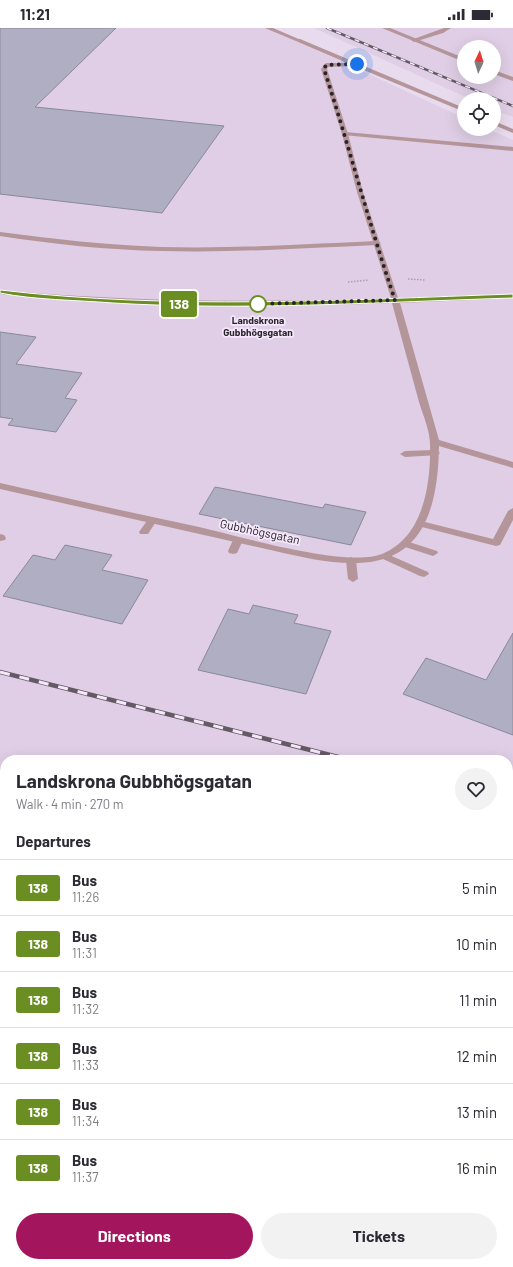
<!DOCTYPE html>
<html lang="en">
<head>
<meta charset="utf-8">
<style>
	body { margin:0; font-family:Barlow,sans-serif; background:#f2f2f3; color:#2b2b33; height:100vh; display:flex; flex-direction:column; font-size:15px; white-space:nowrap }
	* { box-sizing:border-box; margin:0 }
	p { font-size:13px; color:#7c7c81 }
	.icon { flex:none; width:22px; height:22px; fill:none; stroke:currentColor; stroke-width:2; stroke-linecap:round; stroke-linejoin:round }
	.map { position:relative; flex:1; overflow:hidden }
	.panel { position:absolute; left:0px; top:727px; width:513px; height:512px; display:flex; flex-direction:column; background:#fff; border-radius:16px 16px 0 0; box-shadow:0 4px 16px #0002 }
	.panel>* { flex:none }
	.badge { padding:0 8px; border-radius:3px; font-size:14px; line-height:26px }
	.needle { width:26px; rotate:4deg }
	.controls { position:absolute; left:457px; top:12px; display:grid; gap:8px }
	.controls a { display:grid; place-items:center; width:44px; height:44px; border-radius:50%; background:#fff; box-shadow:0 4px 16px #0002; font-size:20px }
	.you { position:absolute; width:20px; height:20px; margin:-10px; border:3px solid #fff; border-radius:50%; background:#1a73e8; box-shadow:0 0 0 6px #1a73e833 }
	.map>.badge { position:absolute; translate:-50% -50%; box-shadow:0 0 0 2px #fff }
	h2 { padding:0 16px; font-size:15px; line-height:36px }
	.round { display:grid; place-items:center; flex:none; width:42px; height:42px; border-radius:21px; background:#f2f2f3 }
	.headline { display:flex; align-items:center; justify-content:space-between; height:68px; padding:0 16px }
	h1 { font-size:19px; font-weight:700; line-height:30px }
	.action { display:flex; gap:8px; margin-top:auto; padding:8px 16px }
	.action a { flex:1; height:46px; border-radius:24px; background:#a3165e; color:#fff; font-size:16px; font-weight:700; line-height:46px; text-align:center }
	.action a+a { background:#f2f2f3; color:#2b2b33 }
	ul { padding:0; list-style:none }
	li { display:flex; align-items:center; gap:12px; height:56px; padding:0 16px; border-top:1px solid #e1e1e2 }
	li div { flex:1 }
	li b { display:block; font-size:15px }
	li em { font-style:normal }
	li .badge { min-width:44px; font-weight:700; text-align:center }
	.status { display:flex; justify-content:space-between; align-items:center; height:28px; padding:0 20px; background:#fff; direction:ltr }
	.status svg { height:11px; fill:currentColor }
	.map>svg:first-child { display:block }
	.built { fill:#dfcee5; fill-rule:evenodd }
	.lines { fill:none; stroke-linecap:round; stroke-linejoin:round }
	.stream { fill:#549094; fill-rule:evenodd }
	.building { fill:#b0aec2; stroke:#8a889b }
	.path { stroke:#a99fad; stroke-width:1.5; stroke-dasharray:1.5 1.5; stroke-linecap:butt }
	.service { fill:#b49599; fill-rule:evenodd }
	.minor { fill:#b49599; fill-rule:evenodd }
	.rail-far1-casing { stroke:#625a64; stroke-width:2.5 }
	.rail-casing { stroke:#625a64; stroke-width:4.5 }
	.rail-far1 { stroke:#f5e8fa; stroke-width:1.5; stroke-dasharray:5; stroke-linecap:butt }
	.rail { stroke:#f5e8fa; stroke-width:3; stroke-dasharray:10; stroke-linecap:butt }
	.line { fill:#6b8e23; stroke:#fff }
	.walk { stroke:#29242b; stroke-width:4; stroke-dasharray:0 7.2 }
	.stop-dot { fill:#fff; stroke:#6b8e23; stroke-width:2 }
	.labels { text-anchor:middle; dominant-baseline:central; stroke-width:3.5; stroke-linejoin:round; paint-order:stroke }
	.far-stop-label { font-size:10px; font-weight:bold; fill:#29242b; stroke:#f5e8fa }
	.street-label { font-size:12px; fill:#29242b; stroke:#f5e8fa }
</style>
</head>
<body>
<div class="status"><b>11:21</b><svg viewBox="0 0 49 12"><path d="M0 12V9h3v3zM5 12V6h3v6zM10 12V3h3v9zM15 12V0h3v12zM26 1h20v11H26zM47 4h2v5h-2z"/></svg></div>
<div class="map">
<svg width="513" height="1239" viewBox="0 0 513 1239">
	<rect width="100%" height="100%" fill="#e8dbed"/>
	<!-- built -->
	<g class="built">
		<path d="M0,0H269L464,90V101H488L513,112V1239H0ZM5,732H508V1234H5Z"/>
		<path d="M314,0H513V89L494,82V71H470ZM464,19H494V49H464Z"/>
	</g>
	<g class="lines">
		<!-- stream -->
		<g class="stream">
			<polygon points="0,934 5,936 5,946 0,944"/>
			<polygon points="508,1084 513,1086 513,1098 508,1096"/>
		</g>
	</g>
	<!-- building -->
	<g class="building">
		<polygon points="0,0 116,0 35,79 224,98 162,185 0,166"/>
		<polygon points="0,304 36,309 16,336 82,345 65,370 77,372 56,404 8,397 13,391 0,389"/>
		<polygon points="215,459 323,480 325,476 366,484 351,517 199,486"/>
		<polygon points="65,517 112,527 102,542 148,552 122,596 3,568 33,527 55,532"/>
		<polygon points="253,577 298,587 294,595 331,603 306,666 198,642 228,581 249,586"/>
		<polygon points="513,605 513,707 403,666 426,630 486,652"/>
	</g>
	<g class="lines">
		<!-- path -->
		<g class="path">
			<polyline points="408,251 425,252"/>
			<polyline points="348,254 369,252"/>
		</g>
		<!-- service -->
		<g class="service">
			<polygon points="265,0 273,0 301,12 296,13"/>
			<polygon points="444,0 451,0 443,5 414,14 411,12"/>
			<polygon points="345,104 513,119 513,123 343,107 342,106"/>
			<path d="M0,204C53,211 107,217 161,219C233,221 305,216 377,213L381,215L377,217C305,220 233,225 161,223C107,222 53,216 0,208Z"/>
			<polygon points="435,422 440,425 438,427 405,429 400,426 405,423"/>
			<polygon points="513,480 513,492 500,517 496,518 418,498 416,496 421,493 493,511 508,483"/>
			<polygon points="152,489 157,492 148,506 140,506 139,504 149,490"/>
			<polygon points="238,509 243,512 237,525 233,526 229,525 228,523 234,510"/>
			<polygon points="406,513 437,523 438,525 433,528 402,518 401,516"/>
			<polygon points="387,526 428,544 429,546 424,549 420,548 383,531 382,529 383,527"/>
			<polygon points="351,529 356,532 358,551 353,554 348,551 346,532"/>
		</g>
		<!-- minor -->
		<g class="minor">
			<polygon points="382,0 390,0 464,30 464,34"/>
			<path d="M296,11H300L464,80V84L462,83L354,38L328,39L327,41L348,106L363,164L398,270L513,266V270L400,275L439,412L513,434V440L439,418C438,475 426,534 357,535C330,536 302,529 275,523L0,461V455C66,470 132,485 199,499C238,508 347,540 382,526C424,509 431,455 430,416C430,403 423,387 419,374C410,341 401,308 392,275C261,280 131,279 0,266V262C130,274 260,275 391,270L357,164L342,106L321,41L326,35H347L296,13Z"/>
			<polygon points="494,42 513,49 513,53 494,46"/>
			<polygon points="494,93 513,101 513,105 494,97"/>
			<polygon points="0,506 4,507 6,510 5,512 0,513"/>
		</g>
		<defs>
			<polyline id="rail-far1" points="327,0 513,78"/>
			<g id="rail">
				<polyline points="0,644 350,732"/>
				<polyline points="508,772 513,773"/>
			</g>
		</defs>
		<!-- rail-far1 casing -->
		<use href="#rail-far1" class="rail-far1-casing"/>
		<!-- rail casing -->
		<use href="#rail" class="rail-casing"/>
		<!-- rail-far1 -->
		<use href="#rail-far1" class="rail-far1"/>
		<!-- rail -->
		<use href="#rail" class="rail"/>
	</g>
	<!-- line -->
	<path class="line" d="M0,262C171,282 342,272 513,266V270C380,274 246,283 113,275C75,272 35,272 0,265Z"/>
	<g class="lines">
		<!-- walk -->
		<path class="walk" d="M258,276L395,272C369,196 349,118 324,41L326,37L357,36"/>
	</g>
	<!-- markers -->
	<circle class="stop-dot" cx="258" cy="276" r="8"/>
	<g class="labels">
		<!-- far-stop labels -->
		<g class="far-stop-label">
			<text x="258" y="292">Landskrona<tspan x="258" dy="12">Gubbhögsgatan</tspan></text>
		</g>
		<!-- street labels -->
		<g class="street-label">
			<text transform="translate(260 503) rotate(12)">Gubbhögsgatan</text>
		</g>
	</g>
</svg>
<div class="controls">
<a><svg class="needle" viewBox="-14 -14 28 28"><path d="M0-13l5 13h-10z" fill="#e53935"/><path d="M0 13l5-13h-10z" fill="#7c7c81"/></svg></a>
<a><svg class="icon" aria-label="locate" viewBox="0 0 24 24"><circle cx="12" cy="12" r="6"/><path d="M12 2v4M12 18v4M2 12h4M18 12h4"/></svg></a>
</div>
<div class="you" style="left:357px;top:36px"></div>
<b class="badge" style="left:179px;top:276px;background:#6b8e23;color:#fff">138</b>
<section class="panel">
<div class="headline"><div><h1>Landskrona Gubbhögsgatan</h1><p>Walk · 4 min · 270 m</p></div><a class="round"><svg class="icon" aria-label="heart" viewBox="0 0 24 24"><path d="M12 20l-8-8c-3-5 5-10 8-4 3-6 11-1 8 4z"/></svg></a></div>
<h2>Departures</h2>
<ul>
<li><span class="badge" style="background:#6b8e23;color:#fff">138</span><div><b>Bus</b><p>11:26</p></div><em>5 min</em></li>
<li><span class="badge" style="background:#6b8e23;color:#fff">138</span><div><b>Bus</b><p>11:31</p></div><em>10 min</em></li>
<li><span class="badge" style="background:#6b8e23;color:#fff">138</span><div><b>Bus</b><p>11:32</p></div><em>11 min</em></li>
<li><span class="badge" style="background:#6b8e23;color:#fff">138</span><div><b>Bus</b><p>11:33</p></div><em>12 min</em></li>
<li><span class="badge" style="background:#6b8e23;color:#fff">138</span><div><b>Bus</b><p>11:34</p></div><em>13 min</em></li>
<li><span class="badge" style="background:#6b8e23;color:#fff">138</span><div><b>Bus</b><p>11:37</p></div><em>16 min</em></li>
</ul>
<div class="action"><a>Directions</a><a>Tickets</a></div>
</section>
</div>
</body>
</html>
